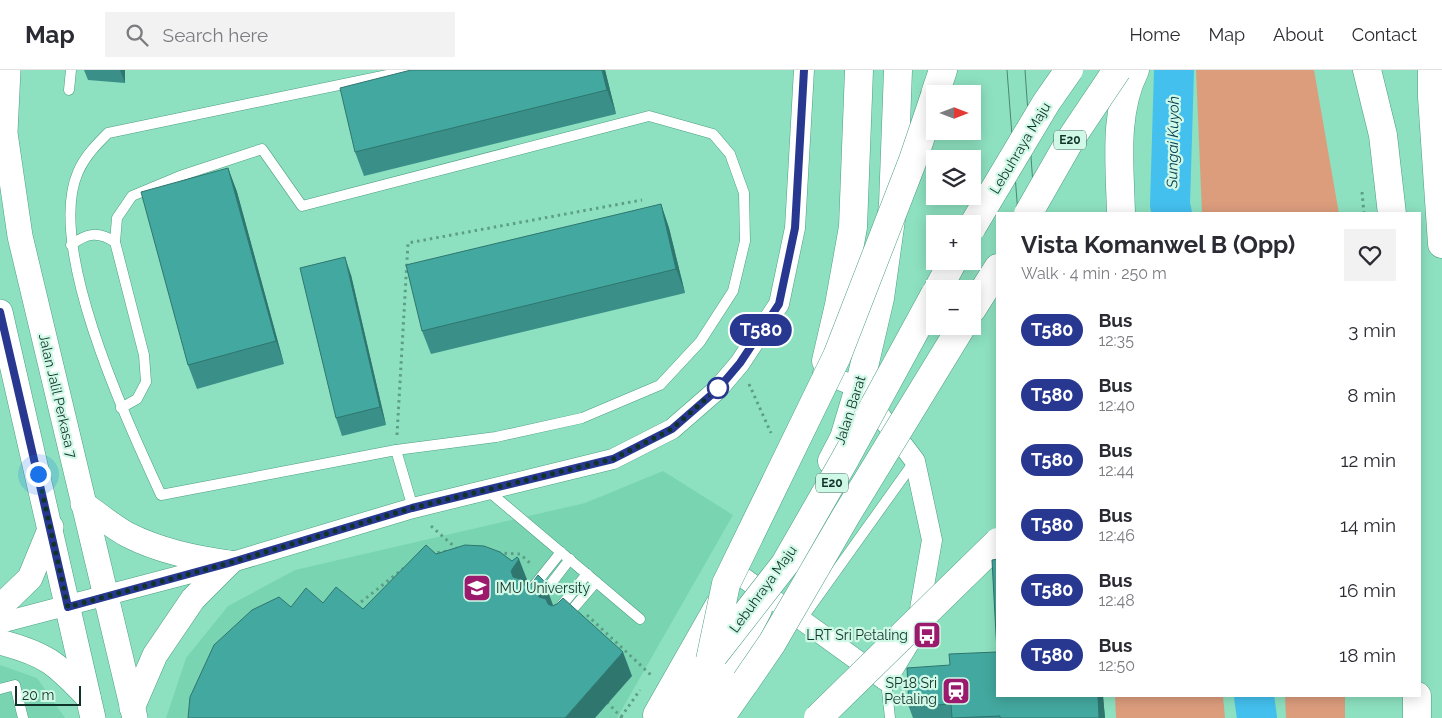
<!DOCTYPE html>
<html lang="en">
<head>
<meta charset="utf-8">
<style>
	body { margin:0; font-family:Raleway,sans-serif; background:#f2f2f3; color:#2b2b33; height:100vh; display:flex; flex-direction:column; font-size:19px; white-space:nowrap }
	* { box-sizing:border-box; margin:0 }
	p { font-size:16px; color:#7c7c81 }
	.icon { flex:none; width:28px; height:28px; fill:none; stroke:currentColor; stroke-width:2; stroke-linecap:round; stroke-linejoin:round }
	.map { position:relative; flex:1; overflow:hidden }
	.details { position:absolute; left:996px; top:142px; width:425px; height:485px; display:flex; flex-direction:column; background:#fff; border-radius:0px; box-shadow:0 2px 12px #0003 }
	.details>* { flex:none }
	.badge { padding:0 10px; border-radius:16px; font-size:18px; line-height:32px }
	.needle { width:32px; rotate:90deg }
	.buttons { position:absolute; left:926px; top:15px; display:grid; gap:10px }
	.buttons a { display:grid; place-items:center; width:55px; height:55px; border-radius:0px; background:#fff; box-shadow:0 2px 12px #0003; font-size:25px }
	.scale { position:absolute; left:15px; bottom:12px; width:66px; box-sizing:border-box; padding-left:5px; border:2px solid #103428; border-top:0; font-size:14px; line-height:18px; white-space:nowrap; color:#103428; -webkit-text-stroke:4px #d0f8e7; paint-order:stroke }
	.you { position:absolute; width:25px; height:25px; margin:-12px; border:4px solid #fff; border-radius:50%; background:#1a73e8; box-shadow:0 0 0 8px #1a73e833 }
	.map>.badge { position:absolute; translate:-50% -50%; box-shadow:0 0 0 2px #fff }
	.round { display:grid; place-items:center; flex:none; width:52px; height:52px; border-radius:0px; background:#f2f2f3 }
	.headline { display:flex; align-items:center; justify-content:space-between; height:85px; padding:0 25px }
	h1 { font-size:24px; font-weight:700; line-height:38px }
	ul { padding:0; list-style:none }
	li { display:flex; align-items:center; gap:15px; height:65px; padding:0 25px }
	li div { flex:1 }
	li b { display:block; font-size:19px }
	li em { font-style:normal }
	li .badge { min-width:55px; font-weight:700; text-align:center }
	header { display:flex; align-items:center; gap:30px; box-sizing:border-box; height:70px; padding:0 25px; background:#fff; border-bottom:1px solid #e1e1e2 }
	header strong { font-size:24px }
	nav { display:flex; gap:28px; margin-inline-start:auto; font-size:18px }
	.search { width:350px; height:45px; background:#f2f2f3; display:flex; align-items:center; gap:12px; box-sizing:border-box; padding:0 18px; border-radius:0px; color:#7c7c81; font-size:19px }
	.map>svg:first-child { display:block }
	.built { fill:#79d4b1 }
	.green { fill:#dc9d7d }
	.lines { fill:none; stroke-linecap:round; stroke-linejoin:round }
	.river { stroke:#44c0ef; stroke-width:40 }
	.service-casing { stroke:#4b9f81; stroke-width:11 }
	.minor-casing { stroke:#4b9f81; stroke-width:21 }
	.tertiary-casing { stroke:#4b9f81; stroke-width:26 }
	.secondary-casing { stroke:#4b9f81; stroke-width:29 }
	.motorway-casing { stroke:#4b9f81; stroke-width:29 }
	.path { stroke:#5d9f86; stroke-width:3; stroke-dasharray:2.5 4; stroke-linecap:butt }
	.service { stroke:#fff; stroke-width:10 }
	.minor { stroke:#fff; stroke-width:20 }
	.tertiary { stroke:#fff; stroke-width:25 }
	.secondary { stroke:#fff; stroke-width:28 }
	.motorway { stroke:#fff; stroke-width:28 }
	.tram { stroke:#4c8771; stroke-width:1 }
	.motorway-bridge-casing { stroke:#4b9f81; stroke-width:29; stroke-linecap:butt }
	.motorway-bridge { stroke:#fff; stroke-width:28 }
	.wall { fill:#3a9089 }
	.shaded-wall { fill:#2f766f }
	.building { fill:#43a89f; stroke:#2f766f }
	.line-casing { stroke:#fff; stroke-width:11 }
	.line { stroke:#283890; stroke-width:8 }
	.walk { stroke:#103428; stroke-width:5; stroke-dasharray:0 9 }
	.stop-dot { fill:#fff; stroke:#283890; stroke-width:2.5 }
	.labels { text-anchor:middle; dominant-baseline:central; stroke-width:4.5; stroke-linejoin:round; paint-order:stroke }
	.shield { fill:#d0f8e7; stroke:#4a6f61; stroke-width:1 }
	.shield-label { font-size:12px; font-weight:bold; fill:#103428 }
	.street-label { font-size:14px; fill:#103428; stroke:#d0f8e7 }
	.poi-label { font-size:14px; fill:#103428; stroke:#d0f8e7; text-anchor:end }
	.water-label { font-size:15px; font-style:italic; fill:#0b4154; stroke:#d0f8e7 }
</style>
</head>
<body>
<header>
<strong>Map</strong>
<div class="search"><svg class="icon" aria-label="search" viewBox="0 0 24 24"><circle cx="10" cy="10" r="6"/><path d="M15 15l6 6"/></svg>Search here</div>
<nav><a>Home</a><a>Map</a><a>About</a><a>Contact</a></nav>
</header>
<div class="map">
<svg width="1442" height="648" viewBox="0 0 1442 648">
	<rect width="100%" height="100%" fill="#8de1c0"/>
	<!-- built -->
	<g class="built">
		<polygon points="663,401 733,445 617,648 166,648 186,588 228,536 295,500 585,433"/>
		<polygon points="0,595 37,608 65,648 0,648"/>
	</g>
	<!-- green -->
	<g class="green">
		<polygon points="1196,0 1314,0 1339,144 1202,144"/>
		<polygon points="1115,626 1223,626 1225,648 1116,648"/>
		<polygon points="1285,626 1345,626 1345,648 1286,648"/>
	</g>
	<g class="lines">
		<!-- river -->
		<g class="river">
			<polyline points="1172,144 1170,135 1174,0"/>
			<polyline points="1254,626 1257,648"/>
		</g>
		<defs>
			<g id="service">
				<polyline points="69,20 71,0"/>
				<path d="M115,172L117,148L132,126L180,106L262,79L302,136L649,46L713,64L730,84L744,123L745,171L733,221L700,272L660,315L582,348L496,367L396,380L161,425C128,353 45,177 78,102C85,86 96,75 108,63L411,0"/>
				<path d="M71,175C87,163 98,161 115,172L144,285L146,312L137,329L121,338"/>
				<polyline points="396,380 413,438"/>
				<polyline points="486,419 640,549"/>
				<polyline points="533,517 561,482"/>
				<polyline points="540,528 570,489"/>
				<polyline points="558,540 587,504"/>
				<polyline points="566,547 596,512"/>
				<polyline points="801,550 914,392"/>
				<polyline points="886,611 890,648"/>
				<polyline points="0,619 15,615 23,648"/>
			</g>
			<g id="minor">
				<polyline points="737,503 886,611 916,562 932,470 915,391 859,318 823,303"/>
				<polyline points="0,553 229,493 413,438 613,389 672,359 718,319 740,293 779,234 795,158 804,0"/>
			</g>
			<g id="tertiary">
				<polyline points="8,0 5,63 20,166 135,648"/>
				<polyline points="0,242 93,648"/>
				<path d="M83,434C98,444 113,457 128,465C160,481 194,488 229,493"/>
				<polyline points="0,537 30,508 51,457"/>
				<path d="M0,572C46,584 56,593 88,627"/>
				<polyline points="132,638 155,585 193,529 229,493"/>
			</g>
			<g id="secondary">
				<polyline points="826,291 839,235 853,157 859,0"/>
				<polyline points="832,391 844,368 859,318 880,228 893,135 898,0"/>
				<polyline points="657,645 719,536"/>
				<polyline points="695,648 721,611 758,539"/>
			</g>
			<g id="motorway">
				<polyline points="1367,0 1383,65 1392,144"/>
				<polyline points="1432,0 1432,27 1442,174"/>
				<polyline points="935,24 943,0"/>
				<path d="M1121,144C1120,97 1113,43 1135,0"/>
				<polyline points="938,219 953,191"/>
				<polyline points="972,239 998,198"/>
				<polyline points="1417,626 1417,648"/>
				<polyline points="665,648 710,590"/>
				<polyline points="720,648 746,611"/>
			</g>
		</defs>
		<!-- service casing -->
		<use href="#service" class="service-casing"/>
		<!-- minor casing -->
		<use href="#minor" class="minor-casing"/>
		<!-- tertiary casing -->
		<use href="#tertiary" class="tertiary-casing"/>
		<!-- secondary casing -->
		<use href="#secondary" class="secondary-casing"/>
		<!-- motorway casing -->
		<use href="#motorway" class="motorway-casing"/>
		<!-- path -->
		<g class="path">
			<polyline points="1362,122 1364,144"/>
			<polyline points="749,314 771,363"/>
			<polyline points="397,365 408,173 642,130"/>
			<polyline points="431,456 457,479"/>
			<polyline points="498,483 520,484 531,494"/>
			<polyline points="431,484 447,481"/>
			<polyline points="356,536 404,498"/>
			<polyline points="587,545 651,605"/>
			<polyline points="607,632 622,648"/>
			<polyline points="621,647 640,620"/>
		</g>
		<!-- service -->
		<use href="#service" class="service"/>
		<!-- minor -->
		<use href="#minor" class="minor"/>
		<!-- tertiary -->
		<use href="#tertiary" class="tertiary"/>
		<!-- secondary -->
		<use href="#secondary" class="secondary"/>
		<!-- motorway -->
		<use href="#motorway" class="motorway"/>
		<!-- tram -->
		<g class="tram">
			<polyline points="1007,0 1018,144"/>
			<polyline points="1025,0 1035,144"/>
		</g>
		<defs>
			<g id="motorway-bridge">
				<polyline points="1028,144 1072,67 1117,0"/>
				<polyline points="972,157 1046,33 1069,0"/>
				<polyline points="714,585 785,494 844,391 935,224"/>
				<polyline points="710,590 726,514 837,286 913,90 935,25"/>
				<polyline points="746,611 772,573 847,444 962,256"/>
				<polyline points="818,648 998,472"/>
			</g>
		</defs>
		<!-- motorway-bridge casing -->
		<use href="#motorway-bridge" class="motorway-bridge-casing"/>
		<!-- motorway-bridge -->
		<use href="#motorway-bridge" class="motorway-bridge"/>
	</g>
	<!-- wall -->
	<g class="wall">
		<polygon points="84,0 125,0 125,13 88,10"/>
		<polygon points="605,0 616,44 364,106 355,82"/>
		<polygon points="228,98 237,122 284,294 197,319 188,295"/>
		<polygon points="661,134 669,158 685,223 431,284 422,261"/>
		<polygon points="351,205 386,355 342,366 336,348"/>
		<polygon points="997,582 998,626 1103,626 1105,648 913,648 909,637 950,595"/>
	</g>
	<!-- shaded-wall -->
	<g class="shaded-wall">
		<polygon points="120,0 125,0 125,13"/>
		<polygon points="602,0 605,0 616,44 607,20"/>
		<polygon points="228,98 237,122 284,294 276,271"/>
		<polygon points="661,134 669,158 685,223 676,199"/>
		<polygon points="345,187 351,205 386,355 380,337"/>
		<polygon points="519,489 528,512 519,525 511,501"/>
		<polygon points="544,511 553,535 545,544 547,551 537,521"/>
		<polygon points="623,582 632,606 595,648 565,648"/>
		<polygon points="1098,626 1103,626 1105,648 1099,648"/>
	</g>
	<!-- building -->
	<g class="building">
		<polygon points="411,0 602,0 607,20 355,82 340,18"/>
		<polygon points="228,98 276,271 188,295 141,122"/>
		<polygon points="661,134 676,199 422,261 406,195"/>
		<polygon points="345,187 380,337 336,348 300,198"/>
		<polygon points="426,475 436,484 465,475 484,476 500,482 512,491 517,487 519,489 511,501 513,507 520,509 522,514 526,516 531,514 538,505 544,511 537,521 539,527 546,529 548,534 552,536 557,534 563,528 623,582 565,648 188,648 190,627 214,575 252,540 279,527 291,537 306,518 323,533 336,517 363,539"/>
		<polygon points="998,489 998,626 1098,626 1099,648 1000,648 1000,646 952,648 951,634 909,637 907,598 950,595 949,584 997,582 992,490"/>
	</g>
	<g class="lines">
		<defs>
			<polyline id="line" points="0,242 68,537 229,493 412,438 613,389 672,359 718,319 740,293 779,234 795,158 804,0"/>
		</defs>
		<!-- line casing -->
		<use href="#line" class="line-casing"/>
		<!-- line -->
		<use href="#line" class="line"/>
		<!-- walk -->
		<polyline class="walk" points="38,404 68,537 229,493 412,438 613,389 672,359 718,318"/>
	</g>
	<!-- icons -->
	<defs>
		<symbol id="university-square" viewBox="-11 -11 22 22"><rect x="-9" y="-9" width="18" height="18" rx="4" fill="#9c1a6d" stroke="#d0f8e7"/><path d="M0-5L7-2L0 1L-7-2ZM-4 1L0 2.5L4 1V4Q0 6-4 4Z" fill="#fff"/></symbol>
		<symbol id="bus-square" viewBox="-11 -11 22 22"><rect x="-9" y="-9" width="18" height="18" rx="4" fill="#9c1a6d" stroke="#d0f8e7"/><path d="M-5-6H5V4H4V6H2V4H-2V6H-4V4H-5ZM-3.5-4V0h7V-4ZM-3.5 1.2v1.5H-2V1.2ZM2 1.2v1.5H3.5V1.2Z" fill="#fff"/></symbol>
		<symbol id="station-square" viewBox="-11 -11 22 22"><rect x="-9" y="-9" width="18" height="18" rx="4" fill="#9c1a6d" stroke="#d0f8e7"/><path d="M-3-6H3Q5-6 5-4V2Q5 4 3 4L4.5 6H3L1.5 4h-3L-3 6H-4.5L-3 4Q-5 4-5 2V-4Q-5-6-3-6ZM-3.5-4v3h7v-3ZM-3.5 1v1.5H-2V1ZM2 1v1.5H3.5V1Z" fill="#fff"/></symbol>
	</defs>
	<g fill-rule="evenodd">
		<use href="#university-square" x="461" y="502" width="32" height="32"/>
		<use href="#bus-square" x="911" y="549" width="32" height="32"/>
		<use href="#station-square" x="940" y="605" width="32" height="32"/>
	</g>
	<!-- markers -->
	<circle class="stop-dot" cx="718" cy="318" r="10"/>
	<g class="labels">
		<!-- shield labels -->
		<g class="shield">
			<rect x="1054" y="60.5" width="32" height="19" rx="4"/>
			<rect x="816" y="403.5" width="32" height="19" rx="4"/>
		</g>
		<g class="shield-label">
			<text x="1070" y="70">E20</text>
			<text x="832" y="413">E20</text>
		</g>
		<!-- street labels -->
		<g class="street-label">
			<text transform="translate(1020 78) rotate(-59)">Lebuhraya Maju</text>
			<text transform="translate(58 326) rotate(77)">Jalan Jalil Perkasa 7</text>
			<text transform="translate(850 340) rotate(-72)">Jalan Barat</text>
			<text transform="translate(763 519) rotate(-54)">Lebuhraya Maju</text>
		</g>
		<!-- poi labels -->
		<g class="poi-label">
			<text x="496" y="518" text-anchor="start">IMU University</text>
			<text x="908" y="565">LRT Sri Petaling</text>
			<text x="937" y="613">SP18 Sri<tspan x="937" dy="16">Petaling</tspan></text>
		</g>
		<!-- water labels -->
		<g class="water-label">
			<text transform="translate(1173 72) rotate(-89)">Sungai Kuyoh</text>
		</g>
	</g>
</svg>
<div class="buttons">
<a><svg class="needle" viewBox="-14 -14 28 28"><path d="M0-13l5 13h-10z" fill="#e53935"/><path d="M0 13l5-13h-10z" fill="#7c7c81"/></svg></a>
<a><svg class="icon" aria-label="layers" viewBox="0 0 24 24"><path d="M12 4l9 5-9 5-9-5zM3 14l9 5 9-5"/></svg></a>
<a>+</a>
<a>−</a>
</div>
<div class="scale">20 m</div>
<div class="you" style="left:38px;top:404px"></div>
<b class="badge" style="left:761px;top:260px;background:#283890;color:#fff">T580</b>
<section class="details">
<div class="headline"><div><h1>Vista Komanwel B (Opp)</h1><p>Walk · 4 min · 250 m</p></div><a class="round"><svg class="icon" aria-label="heart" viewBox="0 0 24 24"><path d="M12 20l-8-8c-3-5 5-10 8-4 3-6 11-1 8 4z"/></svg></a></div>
<ul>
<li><span class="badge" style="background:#283890;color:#fff">T580</span><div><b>Bus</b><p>12:35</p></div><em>3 min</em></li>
<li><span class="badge" style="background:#283890;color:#fff">T580</span><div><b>Bus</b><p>12:40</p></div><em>8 min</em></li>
<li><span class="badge" style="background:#283890;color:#fff">T580</span><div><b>Bus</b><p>12:44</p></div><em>12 min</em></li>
<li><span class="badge" style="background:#283890;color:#fff">T580</span><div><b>Bus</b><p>12:46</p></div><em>14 min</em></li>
<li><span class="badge" style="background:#283890;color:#fff">T580</span><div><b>Bus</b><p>12:48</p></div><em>16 min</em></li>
<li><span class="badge" style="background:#283890;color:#fff">T580</span><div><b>Bus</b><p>12:50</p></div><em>18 min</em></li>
</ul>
</section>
</div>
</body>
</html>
